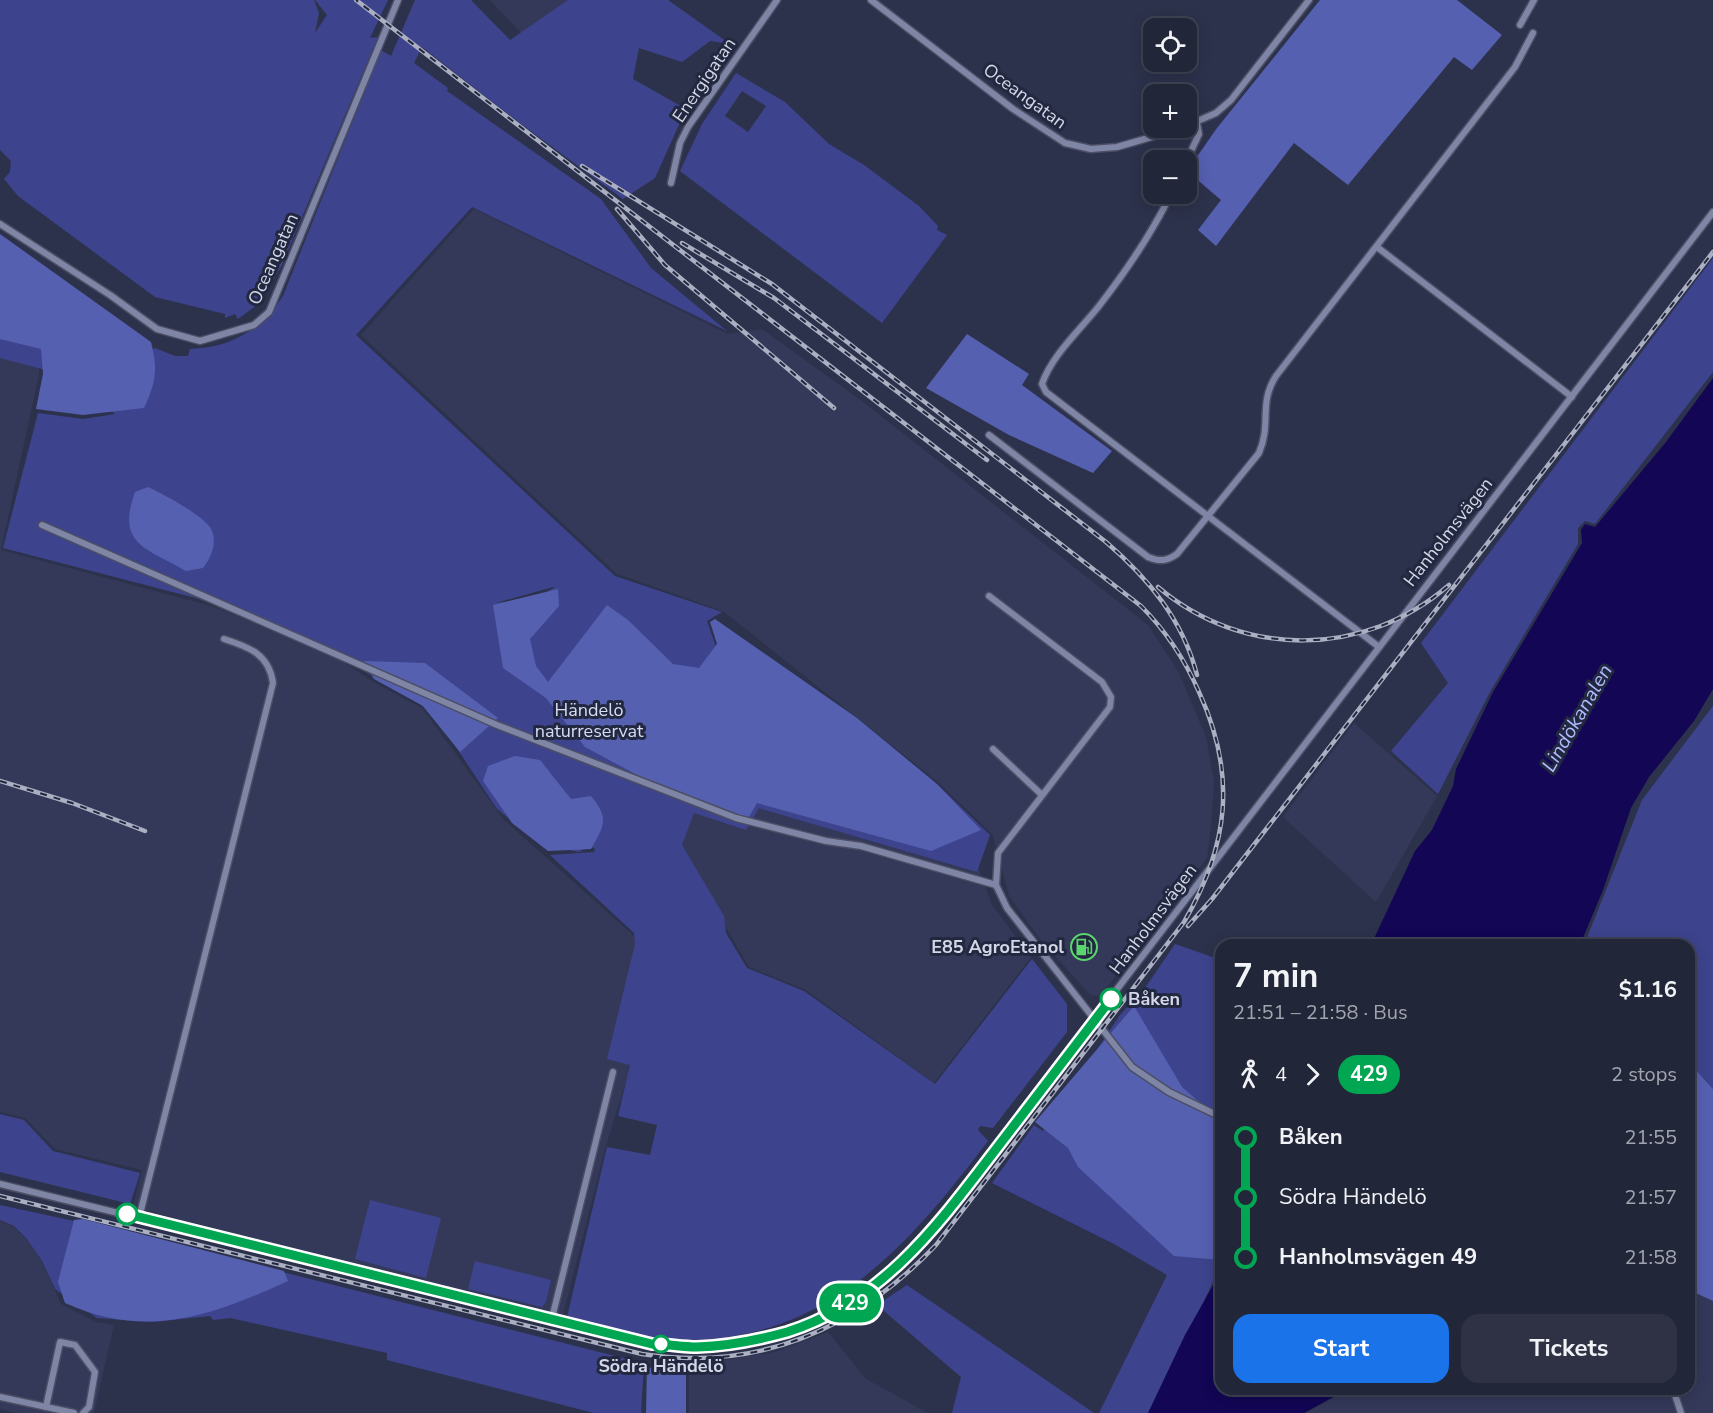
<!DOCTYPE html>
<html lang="en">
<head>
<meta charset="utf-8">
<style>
	body { margin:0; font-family:"Nunito Sans",sans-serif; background:#2e3244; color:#f1f3f6; height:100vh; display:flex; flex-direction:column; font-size:22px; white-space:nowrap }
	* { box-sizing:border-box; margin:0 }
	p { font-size:20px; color:#a2a5ae }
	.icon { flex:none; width:33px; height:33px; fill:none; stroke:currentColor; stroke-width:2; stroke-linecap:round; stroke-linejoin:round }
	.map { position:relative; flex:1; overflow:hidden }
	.details { position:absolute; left:1215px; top:939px; width:480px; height:456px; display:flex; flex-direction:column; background:#222639; border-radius:18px; box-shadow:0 3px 15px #0003,0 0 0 2px #3f4353 }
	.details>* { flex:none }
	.badge { padding:0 12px; border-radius:20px; font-size:21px; line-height:39px }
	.buttons { position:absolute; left:1143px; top:18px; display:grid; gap:12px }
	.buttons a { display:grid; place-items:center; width:54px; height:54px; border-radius:12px; background:#222639; box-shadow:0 3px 15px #0003,0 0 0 2px #3f4353; font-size:30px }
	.map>.badge { position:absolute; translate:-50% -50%; box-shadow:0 0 0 3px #fff }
	.legs { display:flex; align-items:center; gap:9px; height:66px; padding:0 18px; font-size:20px }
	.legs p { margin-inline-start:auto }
	.overview { display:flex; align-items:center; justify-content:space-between; height:102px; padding:0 18px }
	h1 { font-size:33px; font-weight:700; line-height:45px }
	.primary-button { display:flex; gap:12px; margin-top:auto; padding:12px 18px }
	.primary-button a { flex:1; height:69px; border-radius:18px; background:#1a73e8; color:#fff; font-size:24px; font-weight:700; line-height:69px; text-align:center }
	.primary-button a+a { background:#2e3244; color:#f1f3f6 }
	ul { padding:0 18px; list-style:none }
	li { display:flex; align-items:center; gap:21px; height:60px; font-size:22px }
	li i { display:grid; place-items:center; width:9px; height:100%; margin:0 8px; background:currentColor }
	li i::after { content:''; width:15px; height:15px; margin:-8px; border:4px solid; border-radius:50%; background:#222639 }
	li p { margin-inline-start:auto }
	li:first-child i { background:linear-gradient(#0000 50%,currentColor 0) }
	li:last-child i { background:linear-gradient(currentColor 50%,#0000 0) }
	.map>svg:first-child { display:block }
	.built { fill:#34395a }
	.green { fill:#3d448d; fill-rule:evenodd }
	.forest { fill:#5660b1 }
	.water { fill:#120655 }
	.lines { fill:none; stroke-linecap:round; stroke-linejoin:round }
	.street-casing { stroke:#4b4e64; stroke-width:9 }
	.street { stroke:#7f85a4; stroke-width:6 }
	.rail-casing { stroke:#abafc2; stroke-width:4.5 }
	.rail { stroke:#232841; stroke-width:2; stroke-dasharray:7; stroke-linecap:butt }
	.line-1-casing { stroke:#fff; stroke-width:14 }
	.line-1 { stroke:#00a651; stroke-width:9 }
	.stop-1-dot { fill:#fff; stroke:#00a651; stroke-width:3 }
	.labels { text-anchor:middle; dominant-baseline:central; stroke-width:6; stroke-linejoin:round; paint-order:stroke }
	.street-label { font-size:18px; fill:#d3d7e7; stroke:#232841 }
	.park-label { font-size:18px; fill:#d7dcf3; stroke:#232841 }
	.poi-label { font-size:18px; font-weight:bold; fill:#d3d7e7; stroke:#232841; text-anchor:end }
	.stop-label { font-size:18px; font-weight:bold; fill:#d3d7e7; stroke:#232841; text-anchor:start }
	.water-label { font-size:20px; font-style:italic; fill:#aebafd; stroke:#232841 }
</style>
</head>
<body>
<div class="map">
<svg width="1713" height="1413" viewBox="0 0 1713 1413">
	<rect width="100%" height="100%" fill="#2d324c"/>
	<!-- built -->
	<g class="built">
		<polygon points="490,0 586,0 525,37"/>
		<polygon points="474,209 728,334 762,329 863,402 1148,625 1179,673 1206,737 1214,781 1211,826 1207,858 1100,996 1090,995 1041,940 1009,896 993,835 938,782 723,611 617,574 361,335"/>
		<polygon points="0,345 39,355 39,374 1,550 211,606 336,657 373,682 422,708 504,820 642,943 632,1062 605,1149 562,1319 133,1207 142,1170 55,1149 25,1118 0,1112"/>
		<polygon points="1354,723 1437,796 1376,902 1283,817"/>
		<polygon points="758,805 979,869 992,905 1031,957 934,1083 806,990 749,967 678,845 692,808"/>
		<polygon points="0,1221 14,1227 26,1239 42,1262 61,1304 96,1322 114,1325 94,1413 17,1413 0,1409"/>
		<polygon points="1689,1290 1713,1301 1713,1413 1306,1413 1349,1389 1689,1389"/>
		<polygon points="828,1332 866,1379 928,1413 689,1413 689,1363 720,1361 775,1352"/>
	</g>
	<!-- green -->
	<g class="green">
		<polygon points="0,0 314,0 319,13 315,33 327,15 315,0 388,0 370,38 378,37 281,267 257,305 238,319 235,314 225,318 225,314 155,297 18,196 4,179 10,172 11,161 0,150"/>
		<path d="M415,0H471L510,40L568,0H668L730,44L710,41L682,62L639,48L633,79L686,109L655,178L623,199L521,124L422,47L414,63L448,88L447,91L601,199L651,268L727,331L472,207L356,335L615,576L722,612L707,621L715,644L719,648L935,789L938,785L990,835L977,872L759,808L746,830L694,813L682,845L724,916L726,933L747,968L804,991L935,1084L1032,959L1067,1004V1032L993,1128L980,1126L978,1130L988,1141C900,1257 816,1351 656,1339C627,1336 596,1324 567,1317L607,1147L650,1155L657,1125L618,1116L630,1065L607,1059L635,944L634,933L550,855L594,852L595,849L590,846L579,852L546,846L524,831L497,809L452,741L420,703L336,655L211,602L3,548L38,413L83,419L115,414L80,379L0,358V250L143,355L155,348L175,356H188L190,349C231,348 260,330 283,296L381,50L391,56ZM555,587L537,598L496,603L553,587Z"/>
		<path d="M736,73L785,102L829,144L864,165L919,206L938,226L937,230L947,235L882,323L680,171L702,124ZM742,91L766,106L748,132L725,116Z"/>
		<polygon points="1713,258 1713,372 1595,524 1585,521 1578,528 1578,544 1490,692 1438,794 1391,751 1448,683 1421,643"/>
		<polygon points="1713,706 1713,1089 1695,1069 1689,1067 1689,945 1584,945 1642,800"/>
		<polygon points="1175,944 1221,960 1221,1265 1151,1413 1099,1413 1167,1275 1114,1244 992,1183 1034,1125 1043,1131 1120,1015 1147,985"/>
		<polygon points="0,1114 24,1120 53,1151 140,1173 130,1204 0,1172"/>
		<polygon points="370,1200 441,1218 426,1278 355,1259"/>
		<polygon points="0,1205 116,1230 631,1360 644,1364 641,1413 594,1413 387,1360 387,1353 230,1318 213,1320 210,1316 153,1322 97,1318 55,1289 42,1261 26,1238 14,1226 0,1220"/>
		<polygon points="475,1261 551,1280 546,1302 542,1307 468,1289"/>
		<polygon points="907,1285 1094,1413 952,1413 961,1377 877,1305"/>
	</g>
	<!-- forest -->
	<g class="forest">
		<polygon points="1320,0 1457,0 1502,35 1472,70 1454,57 1348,185 1294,143 1216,246 1198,230 1221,200 1187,171 1217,128"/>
		<path d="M0,234L151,342C158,370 156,382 144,408L83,415L36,409L43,374L41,349L0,339Z"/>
		<polygon points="967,334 1029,374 1022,385 1112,451 1093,473 1009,435 926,388"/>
		<path d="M148,487C163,494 203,515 211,529C218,542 211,558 203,568L186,571C146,548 116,545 135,492Z"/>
		<polygon points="558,589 559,606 530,639 536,666 548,682 607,605 628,620 673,664 699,668 717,644 710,622 715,619 857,718 937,784 981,830 931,851 757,803 745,824 691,804 585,747 546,698 503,668 493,605"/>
		<polygon points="364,661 425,663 498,718 460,752 423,706 374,679"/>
		<path d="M515,756L540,760L571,799L591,796C609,818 605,825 591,849L548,851L512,823L483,781L488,766Z"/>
		<polygon points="1134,1006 1182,1087 1221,1121 1221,1260 1174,1256 1078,1167 1068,1148 1035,1122"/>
		<polygon points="1689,1067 1695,1069 1713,1089 1713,1301 1689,1290"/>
		<path d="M83,1219L284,1271L288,1281C211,1316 147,1340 65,1303L58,1282L74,1220Z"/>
		<polygon points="647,1367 686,1374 686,1413 646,1413"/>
	</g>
	<!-- water -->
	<g class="water">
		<polygon points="1713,378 1713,689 1694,721 1649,777 1631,808 1603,890 1580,945 1371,945 1415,851 1432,830 1453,786 1456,769 1493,692 1582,543 1581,530 1585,524 1595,527 1666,442"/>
		<polygon points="1221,1271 1221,1389 1348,1389 1304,1413 1148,1413 1185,1335"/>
	</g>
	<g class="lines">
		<defs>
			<g id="street">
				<polyline points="871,0 1013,109 1065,143 1091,149 1117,147 1183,128"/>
				<polyline points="1520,25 1534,0"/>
				<polyline points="1186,126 1216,113 1231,100 1309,0"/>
				<polyline points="1186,162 1199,134 1197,123"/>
				<polyline points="671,183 680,143 688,127 777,0"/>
				<path d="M1171,194C1151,235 1127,270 1099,306C1080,330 1052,355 1042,384L1046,392L1379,647"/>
				<polyline points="0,224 110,295 157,329 200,341 254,325 269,312 398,0"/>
				<polyline points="1377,247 1572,397"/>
				<path d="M989,435L1148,557C1160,562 1167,561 1177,554L1259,453C1272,423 1258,404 1276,376L1515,67L1533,33"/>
				<polyline points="42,525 497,725 736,818 826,841 861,846 996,885"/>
				<polyline points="989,596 1102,682 1111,697 1110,707 998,853 996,885 1007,908 1132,1067 1169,1092 1221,1117"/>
				<polyline points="993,749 1042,795"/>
				<path d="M0,1184L652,1344C667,1344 683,1347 698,1347C788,1344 868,1304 927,1237L1713,212"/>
				<path d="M139,1218L273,683C269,654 249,647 224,639"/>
				<polyline points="551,1322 613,1072"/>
				<polyline points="1674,1392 1681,1413"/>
				<polyline points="0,1397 74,1413"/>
				<polyline points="46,1407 60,1342 75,1345 95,1372 89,1407 83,1413"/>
			</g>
		</defs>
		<!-- street casing -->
		<use href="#street" class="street-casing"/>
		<!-- street -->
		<use href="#street" class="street"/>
		<defs>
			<g id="rail">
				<path d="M582,166L772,284L1106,542C1148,578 1183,620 1197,675"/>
				<polyline points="617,209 665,265 834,408"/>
				<polyline points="682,243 774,298 987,460"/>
				<path d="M1158,587C1243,659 1365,658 1449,585"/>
				<polyline points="0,781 72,803 145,831"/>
				<polyline points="1188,926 1212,899 1713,252"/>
				<path d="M0,1196L642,1354C759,1372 856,1329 936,1245L1184,922C1229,845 1237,775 1199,692C1185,660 1166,631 1141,606L356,0"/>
			</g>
		</defs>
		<!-- rail casing -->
		<use href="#rail" class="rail-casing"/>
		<!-- rail -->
		<use href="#rail" class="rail"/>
	</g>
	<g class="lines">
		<defs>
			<path id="line-1" d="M127,1214L652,1344C667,1344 682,1347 697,1347C727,1346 758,1340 787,1332C886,1301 943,1218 1003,1140C1039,1093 1075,1046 1111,999"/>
		</defs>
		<!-- line-1 casing -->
		<use href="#line-1" class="line-1-casing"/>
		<!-- line-1 -->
		<use href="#line-1" class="line-1"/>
	</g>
	<!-- icons -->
	<defs>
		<symbol id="fuel-ring" viewBox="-11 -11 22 22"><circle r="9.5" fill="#232841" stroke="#5bd56e" stroke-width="1.5"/><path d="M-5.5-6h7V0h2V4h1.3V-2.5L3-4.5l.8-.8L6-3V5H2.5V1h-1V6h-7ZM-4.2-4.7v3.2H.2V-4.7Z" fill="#5bd56e"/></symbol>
	</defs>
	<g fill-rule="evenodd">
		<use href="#fuel-ring" x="1069" y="932" width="30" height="30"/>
	</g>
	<!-- markers -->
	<g class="stop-1-dot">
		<circle cx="1111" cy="999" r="10"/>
		<circle cx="127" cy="1214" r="10"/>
		<circle cx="661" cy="1344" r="8"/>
	</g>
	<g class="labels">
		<!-- street labels -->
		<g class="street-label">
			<text transform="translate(704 80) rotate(-56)">Energigatan</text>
			<text transform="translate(1025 96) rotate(36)">Oceangatan</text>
			<text transform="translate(273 259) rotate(-66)">Oceangatan</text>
			<text transform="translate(1448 532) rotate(-52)">Hanholmsvägen</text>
			<text transform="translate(1153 919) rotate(-53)">Hanholmsvägen</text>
		</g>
		<!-- park labels -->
		<g class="park-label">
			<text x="589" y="710">Händelö<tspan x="589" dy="21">naturreservat</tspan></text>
		</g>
		<!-- poi labels -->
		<g class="poi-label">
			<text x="1064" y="947">E85 AgroEtanol</text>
		</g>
		<!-- stop labels -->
		<g class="stop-label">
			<text x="1128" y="999">Båken</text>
			<text x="661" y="1366" text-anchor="middle">Södra Händelö</text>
		</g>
		<!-- water labels -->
		<g class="water-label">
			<text transform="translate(1577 718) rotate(-60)">Lindökanalen</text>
		</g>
	</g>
</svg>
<div class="buttons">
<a><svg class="icon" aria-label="locate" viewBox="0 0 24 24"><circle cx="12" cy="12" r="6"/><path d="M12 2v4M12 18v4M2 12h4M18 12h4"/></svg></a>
<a>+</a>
<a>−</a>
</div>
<b class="badge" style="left:850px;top:1303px;background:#00a651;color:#fff">429</b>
<section class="details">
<div class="overview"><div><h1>7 min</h1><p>21:51 – 21:58 · Bus</p></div><b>$1.16</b></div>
<div class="legs"><svg class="icon" aria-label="walk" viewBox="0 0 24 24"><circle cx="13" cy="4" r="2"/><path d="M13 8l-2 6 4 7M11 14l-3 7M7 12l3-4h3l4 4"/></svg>4<svg class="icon" aria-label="forward" viewBox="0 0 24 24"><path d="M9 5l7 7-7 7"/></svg><b class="badge" style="background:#00a651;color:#fff">429</b><p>2 stops</p></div>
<ul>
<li><i style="color:#00a651"></i><b>Båken</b><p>21:55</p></li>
<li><i style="color:#00a651"></i><span>Södra Händelö</span><p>21:57</p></li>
<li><i style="color:#00a651"></i><b>Hanholmsvägen 49</b><p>21:58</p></li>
</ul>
<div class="primary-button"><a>Start</a><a>Tickets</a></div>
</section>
</div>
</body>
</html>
